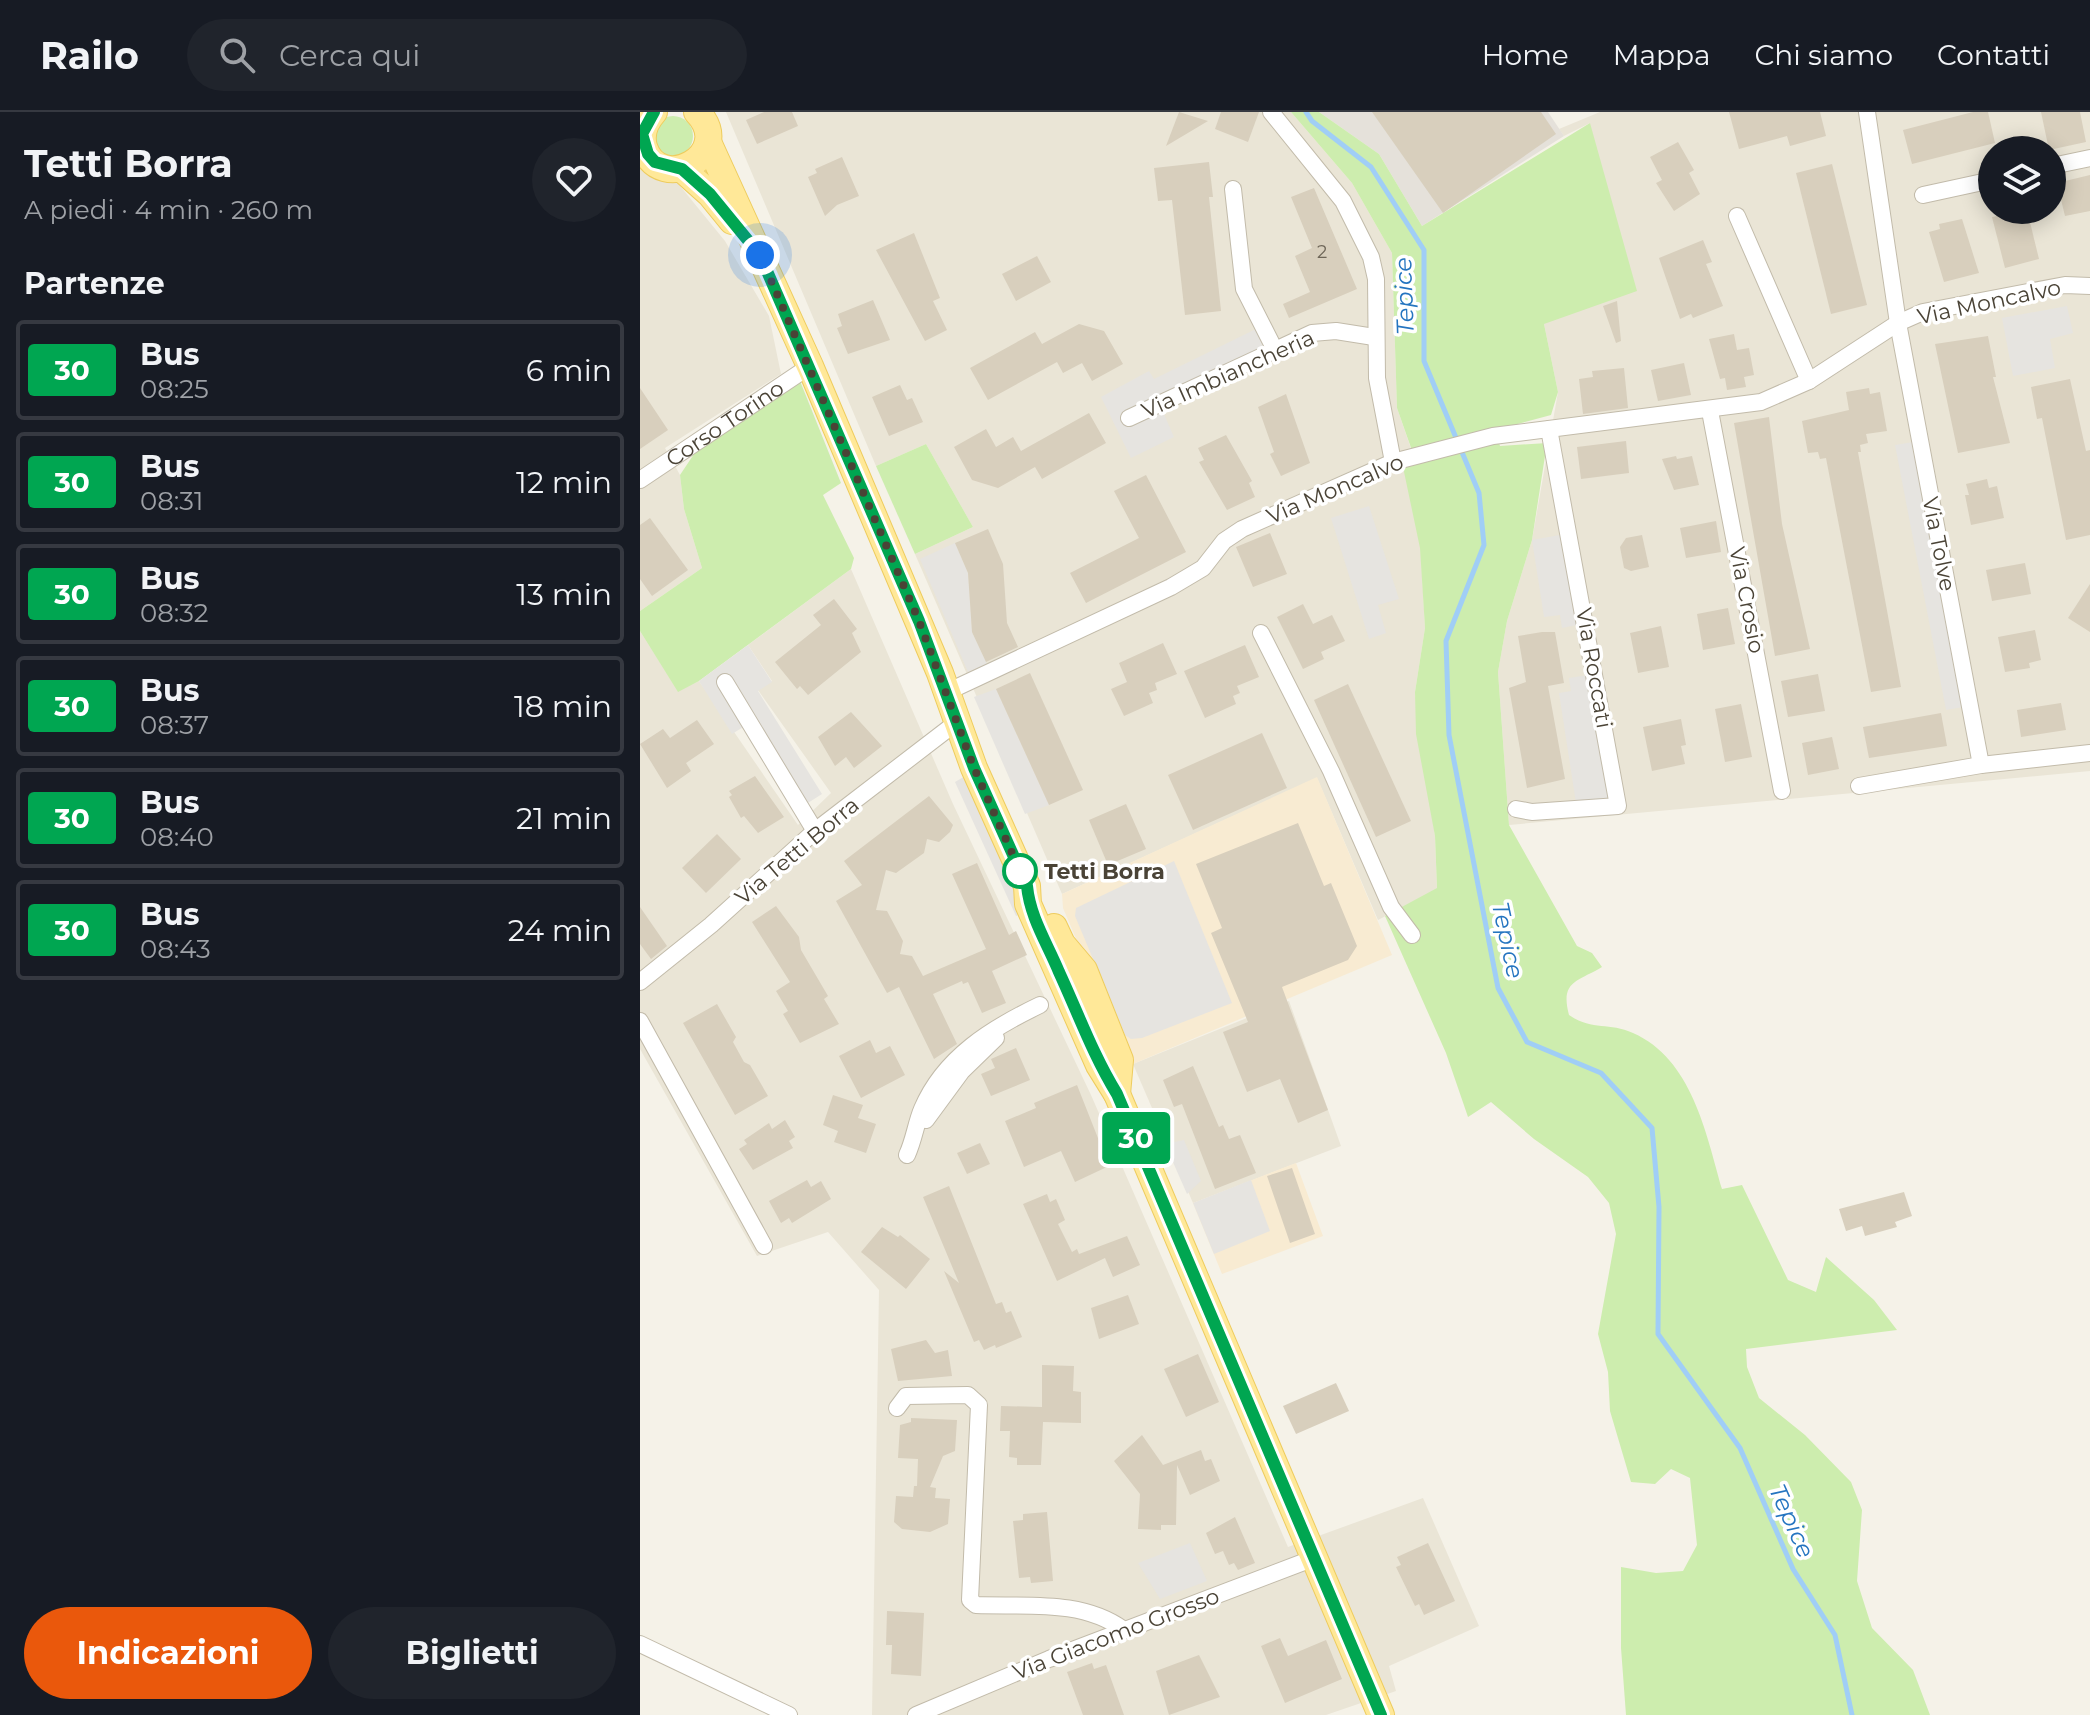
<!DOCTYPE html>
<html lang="it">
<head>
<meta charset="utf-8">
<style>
	body { margin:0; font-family:Montserrat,sans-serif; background:#20242c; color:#f1f3f6; height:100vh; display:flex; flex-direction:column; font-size:30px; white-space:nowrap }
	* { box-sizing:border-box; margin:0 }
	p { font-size:26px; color:#9ea1a6 }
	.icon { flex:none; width:44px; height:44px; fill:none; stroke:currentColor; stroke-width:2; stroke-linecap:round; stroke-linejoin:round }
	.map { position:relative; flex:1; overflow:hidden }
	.details { display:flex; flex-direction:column; background:#171b24; width:640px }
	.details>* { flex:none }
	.badge { padding:0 16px; border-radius:6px; font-size:28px; line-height:52px }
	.controls { position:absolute; left:1338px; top:24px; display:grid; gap:16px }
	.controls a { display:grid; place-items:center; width:88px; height:88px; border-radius:50%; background:#171b24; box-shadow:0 4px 20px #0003; font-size:40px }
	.you { position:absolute; width:40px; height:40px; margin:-20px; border:6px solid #fff; border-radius:50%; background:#1a73e8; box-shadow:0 0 0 12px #1a73e833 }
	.map>.badge { position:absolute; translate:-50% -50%; box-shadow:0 0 0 4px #fff }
	h2 { padding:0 24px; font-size:30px; line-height:72px }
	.round { display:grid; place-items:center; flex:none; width:84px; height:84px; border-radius:42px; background:#20242c }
	.headline { display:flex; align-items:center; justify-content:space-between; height:136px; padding:0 24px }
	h1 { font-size:38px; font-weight:700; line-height:60px }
	.action { display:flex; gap:16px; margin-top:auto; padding:16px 24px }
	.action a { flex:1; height:92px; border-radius:48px; background:#ea580c; color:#fff; font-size:32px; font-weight:700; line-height:92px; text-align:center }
	.action a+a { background:#20242c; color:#f1f3f6 }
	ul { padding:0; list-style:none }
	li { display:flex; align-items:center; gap:24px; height:100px; margin:0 16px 12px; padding:0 8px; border:4px solid #363941; border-radius:8px }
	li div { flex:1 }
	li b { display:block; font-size:30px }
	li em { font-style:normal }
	li .badge { min-width:88px; font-weight:700; text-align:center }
	header { display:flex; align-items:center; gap:48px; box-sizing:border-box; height:112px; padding:0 40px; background:#171b24; border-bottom:2px solid #363941 }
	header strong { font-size:38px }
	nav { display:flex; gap:44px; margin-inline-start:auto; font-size:28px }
	.search { width:560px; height:72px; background:#20242c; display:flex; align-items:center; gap:20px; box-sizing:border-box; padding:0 28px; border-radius:44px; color:#9ea1a6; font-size:30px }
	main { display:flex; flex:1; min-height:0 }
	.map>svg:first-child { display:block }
	.residential { fill:#eae5d6; fill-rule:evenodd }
	.commercial { fill:#f8ebd2 }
	.industrial { fill:#e5e1da }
	.green { fill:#cdedae }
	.parking { fill:#e6e4e0 }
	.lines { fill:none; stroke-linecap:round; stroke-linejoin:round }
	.stream { stroke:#a0cef6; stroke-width:5 }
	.building { fill:#d8cfbd }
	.street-casing { stroke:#c2bbaa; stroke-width:18 }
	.primary-casing { stroke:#eecc5e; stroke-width:28 }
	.street { stroke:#fff; stroke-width:16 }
	.primary { stroke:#ffe898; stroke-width:26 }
	.line-casing { stroke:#fff; stroke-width:18 }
	.line { stroke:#00a651; stroke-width:12 }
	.walk { stroke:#4a4336; stroke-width:8; stroke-dasharray:0 14.4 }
	.stop-dot { fill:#fff; stroke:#00a651; stroke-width:4 }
	.labels { text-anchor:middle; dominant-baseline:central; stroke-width:7; stroke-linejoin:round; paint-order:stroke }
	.number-label { font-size:18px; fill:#6e6658 }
	.street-label { font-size:22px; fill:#4a4336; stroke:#fff }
	.stop-label { font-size:22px; font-weight:bold; fill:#4a4336; stroke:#fff; text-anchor:start }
	.water-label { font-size:24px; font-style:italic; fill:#2575c0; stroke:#fff }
</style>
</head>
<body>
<header>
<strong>Railo</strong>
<div class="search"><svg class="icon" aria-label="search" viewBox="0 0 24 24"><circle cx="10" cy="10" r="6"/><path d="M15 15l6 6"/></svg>Cerca qui</div>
<nav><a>Home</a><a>Mappa</a><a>Chi siamo</a><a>Contatti</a></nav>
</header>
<main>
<section class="details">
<div class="headline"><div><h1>Tetti Borra</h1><p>A piedi · 4 min · 260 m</p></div><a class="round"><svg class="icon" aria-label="heart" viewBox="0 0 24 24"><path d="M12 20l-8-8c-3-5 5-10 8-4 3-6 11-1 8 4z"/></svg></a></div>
<h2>Partenze</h2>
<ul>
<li><span class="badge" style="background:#00a651;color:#fff">30</span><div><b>Bus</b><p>08:25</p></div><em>6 min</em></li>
<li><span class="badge" style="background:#00a651;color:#fff">30</span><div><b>Bus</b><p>08:31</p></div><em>12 min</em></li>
<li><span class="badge" style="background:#00a651;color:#fff">30</span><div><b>Bus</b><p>08:32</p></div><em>13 min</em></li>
<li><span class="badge" style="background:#00a651;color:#fff">30</span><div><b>Bus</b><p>08:37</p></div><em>18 min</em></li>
<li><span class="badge" style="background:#00a651;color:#fff">30</span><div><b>Bus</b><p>08:40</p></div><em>21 min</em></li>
<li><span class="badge" style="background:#00a651;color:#fff">30</span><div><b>Bus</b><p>08:43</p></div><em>24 min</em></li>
</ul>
<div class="action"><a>Indicazioni</a><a>Biglietti</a></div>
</section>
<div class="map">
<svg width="1450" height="1603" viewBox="0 0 1450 1603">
	<rect width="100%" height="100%" fill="#f5f2e8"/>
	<!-- residential -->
	<g class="residential">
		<polygon points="86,0 651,0 712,71 752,141 757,296 776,351 785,516 775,580 795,724 797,777 738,808 677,666 422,782 275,442 333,415 286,332 236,354"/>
		<path d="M960,0H1450V659L869,713L858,560L867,509L892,428L918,280L904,212L950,11L924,24L919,17ZM1352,38H1412V98H1352Z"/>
		<polygon points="0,53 11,64 36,69 85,129 129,204 141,262 25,336 40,363 44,397 62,456 0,499"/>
		<polygon points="211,457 313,692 451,983 648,1435 783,1386 839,1514 749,1554 756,1579 686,1603 232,1603 239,1178 188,1120 117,1144 0,937 0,519 38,579 59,569 158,713 191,681 118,578 132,569 108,533"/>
		<polygon points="649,889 701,1034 553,1091 493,952"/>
	</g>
	<!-- commercial -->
	<g class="commercial">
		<polygon points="677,665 752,843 493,952 479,928 423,796 422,782"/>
		<polygon points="656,1051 683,1124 582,1162 553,1091"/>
	</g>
	<!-- industrial -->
	<polygon class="industrial" points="679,0 908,0 924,24 782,114 739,42"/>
	<!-- green -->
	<g class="green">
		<path d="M651,0H679L739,42L782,114L950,11L997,179L904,212L918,280L911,303L855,318L860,334L907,331L892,428L867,509L858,560L869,713L937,834L952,841L962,855C937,870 920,869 929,903C952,919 969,910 993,921C1052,947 1066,1021 1082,1077L1102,1073L1148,1168L1176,1180L1186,1145L1234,1188L1257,1218L1106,1237L1107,1255L1119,1286L1165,1323L1211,1370L1222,1398L1217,1469L1232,1516L1273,1558L1290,1603H986L981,1536V1455L1016,1461L1043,1459L1057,1433L1050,1366L1031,1357L1015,1372L991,1370L970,1299L968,1260L958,1222L976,1122L969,1091L948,1065L894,1027L851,990L828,1005L806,941L745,804L797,776L795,724L776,622L775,580L785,516L780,436L763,355L776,350L757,296L752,141L712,71Z"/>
		<circle cx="33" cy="24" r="20"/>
		<polygon points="160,269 201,371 183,383 214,446 211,457 59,569 38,580 0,519 0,499 62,456 44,397 40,363 58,336"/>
		<polygon points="286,332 333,415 275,442 236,354"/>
	</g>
	<!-- parking -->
	<g class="parking">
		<polygon points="1427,194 1433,221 1410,227 1415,256 1373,264 1362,206"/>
		<polygon points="622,214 635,238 520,293 534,325 491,346 461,285 509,259 514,267"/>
		<polygon points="1279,329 1329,594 1306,598 1255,333"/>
		<polygon points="729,394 759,487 738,493 746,521 729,527 691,406"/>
		<polygon points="931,421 946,511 922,516 920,503 904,505 892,428"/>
		<polygon points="315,431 328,461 332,520 347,552 328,560 280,447"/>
		<polygon points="108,533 132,570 118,579 182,682 160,696 108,612 92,622 59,569"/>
		<polygon points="955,562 977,686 936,691 919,581 931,579 929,566"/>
		<polygon points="356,577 409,693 385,702 334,585"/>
		<polygon points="332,660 392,797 376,804 315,670"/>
		<polygon points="534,749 592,891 502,926 491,927 485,923 435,804 436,796"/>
		<polygon points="544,1028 561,1069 547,1082 525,1032"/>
		<polygon points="611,1068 630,1119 574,1142 553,1091"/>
		<polygon points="550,1431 567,1469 520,1487 498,1451"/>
	</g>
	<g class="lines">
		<!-- stream -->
		<polyline class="stream" points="666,0 672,9 731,55 784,138 784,249 839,381 844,433 806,529 809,623 858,876 887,930 961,961 1012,1016 1019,1095 1018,1222 1100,1336 1153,1457 1195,1523 1212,1603"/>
	</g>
	<!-- building -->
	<g class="building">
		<polygon points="124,0 152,0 158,14 117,32 106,8"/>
		<polygon points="539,0 568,9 526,34"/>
		<polygon points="581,0 619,0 608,30 575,17"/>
		<polygon points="732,0 901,0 916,22 803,101"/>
		<polygon points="1089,0 1180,0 1186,24 1150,34 1147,24 1099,37"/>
		<polygon points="1333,0 1348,0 1355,31 1272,52 1263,18"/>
		<polygon points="1401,0 1440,0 1446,30 1409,38"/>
		<polygon points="1038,30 1054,58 1049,61 1060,82 1034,99 1016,71 1022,68 1010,45"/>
		<polygon points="202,45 219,84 197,93 185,104 168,65 177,61 175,57"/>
		<polygon points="569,50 573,85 569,85 581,199 545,203 532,88 518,89 514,56"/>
		<polygon points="1192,52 1227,193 1191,202 1156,61"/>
		<polygon points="1450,63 1450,99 1425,104 1417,71"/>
		<polygon points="674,76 717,177 649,206 643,192 670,180 655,144 672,136 651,85"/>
		<polygon points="1387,98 1399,147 1365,156 1352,105"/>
		<polygon points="1322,107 1339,161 1304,170 1289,120 1300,117 1299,112"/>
		<polygon points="274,121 300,186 293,189 307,218 285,229 236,138"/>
		<polygon points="1063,128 1072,150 1066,152 1083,194 1053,206 1051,202 1040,207 1019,146"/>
		<polygon points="397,144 411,170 376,189 362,162"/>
		<polygon points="233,188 250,228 208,242 197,216 202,214 198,202"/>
		<polygon points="977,189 981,229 976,231 963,194"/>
		<polygon points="439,212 464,219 483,252 452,269 442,251 423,261 417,250 348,288 330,256 395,220 402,232"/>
		<polygon points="1094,222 1097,238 1109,236 1114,263 1104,265 1106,275 1087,278 1085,266 1080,267 1069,227"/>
		<polygon points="1348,224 1356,265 1353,265 1370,331 1318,341 1295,232"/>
		<polygon points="1044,251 1051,283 1018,289 1011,258"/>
		<polygon points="984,256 988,296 943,302 939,267 953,265 952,259"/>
		<polygon points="1430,267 1446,339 1450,338 1450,423 1426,428 1402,306 1397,307 1391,275"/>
		<polygon points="260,273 267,288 272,286 283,310 249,324 232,285"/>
		<polygon points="0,276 28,318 0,337"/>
		<polygon points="1229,276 1230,282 1240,280 1247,319 1226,322 1228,331 1220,333 1221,340 1218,340 1261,575 1231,580 1186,346 1180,347 1178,340 1168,341 1162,309 1209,298 1206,280"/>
		<polygon points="646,282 670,351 641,364 630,342 634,340 618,295"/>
		<polygon points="449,301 466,331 402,367 395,355 358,376 332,368 314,335 346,317 356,335 373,325 381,339"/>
		<polygon points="1129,305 1142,412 1170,537 1135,544 1094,311"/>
		<polygon points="586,323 612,369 609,371 615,385 587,398 559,350 564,348 558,336"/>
		<polygon points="986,329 989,361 941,367 937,335"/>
		<polygon points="1036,344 1037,347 1052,344 1059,373 1034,378 1022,347"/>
		<polygon points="506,363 546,440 446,491 430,461 499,426 474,379"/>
		<polygon points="1347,367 1349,376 1357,374 1364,406 1331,413 1325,383 1329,383 1326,372"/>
		<polygon points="10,406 48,458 12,484 0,467 0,413"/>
		<polygon points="1076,409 1081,440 1046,446 1040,416"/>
		<polygon points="348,417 363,452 367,511 378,535 346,550 332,520 328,461 315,431"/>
		<polygon points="630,421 647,462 613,475 596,435"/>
		<polygon points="1002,423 1009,455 991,459 984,456 980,435 986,426"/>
		<polygon points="1385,451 1391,482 1352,489 1346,458"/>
		<polygon points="1450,472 1450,520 1428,506"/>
		<polygon points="194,487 217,517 212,521 221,540 168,583 160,574 157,577 135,550 181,513 173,503"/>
		<polygon points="663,492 673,512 692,503 705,529 681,540 684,547 663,557 637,505"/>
		<polygon points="1088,496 1095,532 1063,538 1057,502"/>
		<polygon points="1021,514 1029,555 998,561 990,521"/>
		<polygon points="1395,518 1401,548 1389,551 1390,556 1365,560 1358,525"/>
		<polygon points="902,520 915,520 924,571 908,574 925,667 887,676 869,576 886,570 878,524"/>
		<polygon points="523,531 537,562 515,571 517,578 509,581 513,591 484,604 471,577 487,570 479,551"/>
		<polygon points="605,533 619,565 597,574 600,581 593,584 596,592 565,606 544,559"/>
		<polygon points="390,561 443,678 409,693 356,577"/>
		<polygon points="1178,562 1185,599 1148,605 1141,569"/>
		<polygon points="708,572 771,709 736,725 674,588"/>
		<polygon points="1421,591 1426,618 1381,625 1377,598"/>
		<polygon points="1101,592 1112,645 1085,650 1075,597"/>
		<polygon points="211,600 242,634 214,656 206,645 195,654 178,625"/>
		<polygon points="1301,601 1307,634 1229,646 1223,615"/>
		<polygon points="1041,607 1046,633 1041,634 1045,652 1012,659 1003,615"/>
		<polygon points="57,608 74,632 46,651 51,659 27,676 0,632 23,617 30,626"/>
		<polygon points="622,621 647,676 553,718 528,663"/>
		<polygon points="1192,625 1199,657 1168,663 1162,631"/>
		<polygon points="115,664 144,705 118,721 104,704 101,706 89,685 92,683 89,679"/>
		<polygon points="289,684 313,713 310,720 299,730 287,727 284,741 256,761 246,758 236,798 247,799 263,829 260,842 272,844 283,864 346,837 312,762 337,751 369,823 376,819 387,843 352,859 366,891 342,901 328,870 323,872 322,869 293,882 317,932 294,947 259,875 247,881 196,789 222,773 204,749"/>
		<polygon points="486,692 506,737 468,753 449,708"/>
		<polygon points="658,711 684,774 691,771 717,834 708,848 642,875 688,998 658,1011 640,967 607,980 583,920 608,910 571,821 582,816 556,752"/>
		<polygon points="77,722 101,747 66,781 42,756"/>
		<polygon points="136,794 159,825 161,838 188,884 184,887 199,912 160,931 143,902 148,899 136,879 150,870 112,810"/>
		<polygon points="0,795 27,834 11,847 0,832"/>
		<polygon points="77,892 96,925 93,930 104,950 110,953 128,984 95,1003 43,911"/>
		<polygon points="230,928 236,941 250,934 265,963 221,986 199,944"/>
		<polygon points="376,936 390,968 351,984 341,962 355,956 351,947"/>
		<polygon points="553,954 579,1015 583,1013 589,1027 600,1023 616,1061 575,1077 542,992 534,995 523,968"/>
		<polygon points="437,973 469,1054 435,1070 421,1039 384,1055 365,1009 396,996 394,991"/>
		<polygon points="193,983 223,993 218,1006 236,1012 226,1041 194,1030 198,1019 183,1013"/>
		<polygon points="145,1008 155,1025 149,1029 153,1036 113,1058 99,1037 107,1032 104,1028 129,1011 132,1017"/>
		<polygon points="340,1031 350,1052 327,1062 317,1041"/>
		<polygon points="652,1056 675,1122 650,1131 627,1064"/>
		<polygon points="167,1068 171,1075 181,1069 191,1087 152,1111 149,1106 141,1111 129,1089"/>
		<polygon points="309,1074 356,1192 362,1190 366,1201 371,1199 382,1225 356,1236 355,1233 344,1238 339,1228 334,1230 304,1159 319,1171 283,1085"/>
		<polygon points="1264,1080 1272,1104 1255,1110 1257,1115 1225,1124 1222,1114 1206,1119 1199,1097"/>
		<polygon points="407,1082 410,1090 416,1087 425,1108 418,1112 432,1140 437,1137 439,1142 487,1124 500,1153 473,1165 465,1146 417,1169 383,1092"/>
		<polygon points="242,1115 258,1125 260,1123 290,1147 266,1177 221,1140"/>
		<polygon points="488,1183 499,1212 459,1227 451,1196"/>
		<polygon points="286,1228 295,1241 308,1238 312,1264 258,1269 251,1237"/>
		<polygon points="558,1242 579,1290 546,1305 524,1257"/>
		<polygon points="402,1253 434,1254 433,1279 441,1280 441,1311 403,1310 401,1353 377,1353 377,1346 369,1345 370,1319 360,1319 361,1294 402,1295"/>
		<polygon points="696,1271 709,1299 656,1322 643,1294"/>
		<polygon points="271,1306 317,1308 315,1339 303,1344 290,1375 296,1376 295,1386 310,1387 308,1412 290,1420 262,1417 254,1410 256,1384 273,1385 274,1374 277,1374 278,1347 258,1346 260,1313 271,1310"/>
		<polygon points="502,1323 523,1353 561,1338 565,1349 571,1347 580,1369 550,1383 537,1353 536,1413 521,1413 521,1418 498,1417 500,1382 474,1349"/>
		<polygon points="407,1400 413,1469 391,1471 390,1465 379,1466 373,1409 383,1408 383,1402"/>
		<polygon points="595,1405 615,1451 598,1458 594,1451 589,1453 583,1439 575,1442 566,1421"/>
		<polygon points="788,1431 815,1489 784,1503 779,1492 775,1494 756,1455 761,1453 757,1445"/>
		<polygon points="247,1499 284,1501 281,1564 251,1562 252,1533 246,1533"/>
		<polygon points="640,1526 648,1544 686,1528 702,1567 645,1591 621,1534"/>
		<polygon points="559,1543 580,1585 529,1603 516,1559"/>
		<polygon points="452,1551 454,1557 466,1553 484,1603 443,1603 427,1560"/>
	</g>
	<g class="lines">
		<defs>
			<g id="street">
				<polyline points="631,0 703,89 731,145 736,167 737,266 753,350"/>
				<polyline points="1227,0 1258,211 1341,653"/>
				<polyline points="1412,54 1450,46"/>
				<polyline points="593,77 604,177 635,238"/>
				<polyline points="1283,83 1352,68"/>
				<polyline points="1097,104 1169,269"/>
				<polyline points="1070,299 1142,679"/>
				<polyline points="489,306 672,221 696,219 734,225"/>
				<path id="s1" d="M0,368L170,254"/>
				<polyline points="621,521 691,659 751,795 772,823"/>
				<polyline points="85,570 175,719"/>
				<polyline points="307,580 531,475 563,456 584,429 602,417 753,350 853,324 1121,290 1169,269 1258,211 1283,200 1425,173 1450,174"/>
				<polyline points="1219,674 1341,653 1450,641"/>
				<polyline points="876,697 892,700 978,694 909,317"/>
				<polyline points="0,870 71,813 175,719 317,610"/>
				<polyline points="0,909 124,1134"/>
				<polyline points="286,1008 322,959 356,926"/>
				<path d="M267,1043C274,1028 276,1011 282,997C304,945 352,916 400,893"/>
				<path d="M257,1296L266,1284L328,1283L339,1293L330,1488L336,1493C386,1495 442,1487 484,1518"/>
				<polyline points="0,1532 149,1603"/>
				<polyline points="276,1603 409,1547 677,1445"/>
			</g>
			<g id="primary">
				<path d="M14,0C5,10 0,21 4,35C20,84 97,42 57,0"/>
				<polyline points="68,30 170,254 300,561 334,656 387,774 388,792 459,953 477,982 741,1603"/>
				<polyline points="42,57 70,82 92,109"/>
				<polyline points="414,815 422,832 444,858 480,948 477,982"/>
			</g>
		</defs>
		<!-- street casing -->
		<use href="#street" class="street-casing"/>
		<!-- primary casing -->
		<use href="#primary" class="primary-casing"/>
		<!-- street -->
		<use href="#street" class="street"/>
		<!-- primary -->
		<use href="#primary" class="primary"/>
	</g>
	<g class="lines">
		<defs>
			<path id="line" d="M14,0L2,22L8,42L15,50L42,57L70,82L120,143L279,509L334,656L387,774C390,805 407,831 419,860C438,901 453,943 477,982L741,1603"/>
		</defs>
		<!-- line casing -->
		<use href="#line" class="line-casing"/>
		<!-- line -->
		<use href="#line" class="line"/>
		<!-- walk -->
		<polyline class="walk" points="120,143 279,509 334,656 380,759"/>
	</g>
	<!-- markers -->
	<circle class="stop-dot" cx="380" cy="759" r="16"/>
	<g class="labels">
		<!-- number labels -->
		<g class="number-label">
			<text x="682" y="140">2</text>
		</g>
		<!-- street labels -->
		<g class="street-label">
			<text transform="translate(1349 190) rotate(-12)">Via Moncalvo</text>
			<text transform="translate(588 262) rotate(-24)">Via Imbiancheria</text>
			<text stroke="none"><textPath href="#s1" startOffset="102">Corso Torino</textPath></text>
			<text transform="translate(695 377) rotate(-23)">Via Moncalvo</text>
			<text transform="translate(1299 432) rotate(79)">Via Tolve</text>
			<text transform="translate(1107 488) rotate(79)">Via Crosio</text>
			<text transform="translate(954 556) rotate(80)">Via Roccati</text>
			<text transform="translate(157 739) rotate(-40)">Via Tetti Borra</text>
			<text transform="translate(476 1522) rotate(-21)">Via Giacomo Grosso</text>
		</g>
		<!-- stop labels -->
		<g class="stop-label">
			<text x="404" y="759">Tetti Borra</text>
		</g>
		<!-- water labels -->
		<g class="water-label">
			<text transform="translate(764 184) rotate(-92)">Tepice</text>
			<text transform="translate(868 828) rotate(78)">Tepice</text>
			<text transform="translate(1152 1409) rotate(66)">Tepice</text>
		</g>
	</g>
</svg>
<div class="controls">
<a><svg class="icon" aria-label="layers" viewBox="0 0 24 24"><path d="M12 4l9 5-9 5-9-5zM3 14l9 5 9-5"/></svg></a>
</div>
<div class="you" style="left:120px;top:143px"></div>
<b class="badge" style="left:496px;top:1026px;background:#00a651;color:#fff">30</b>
</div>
</main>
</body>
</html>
